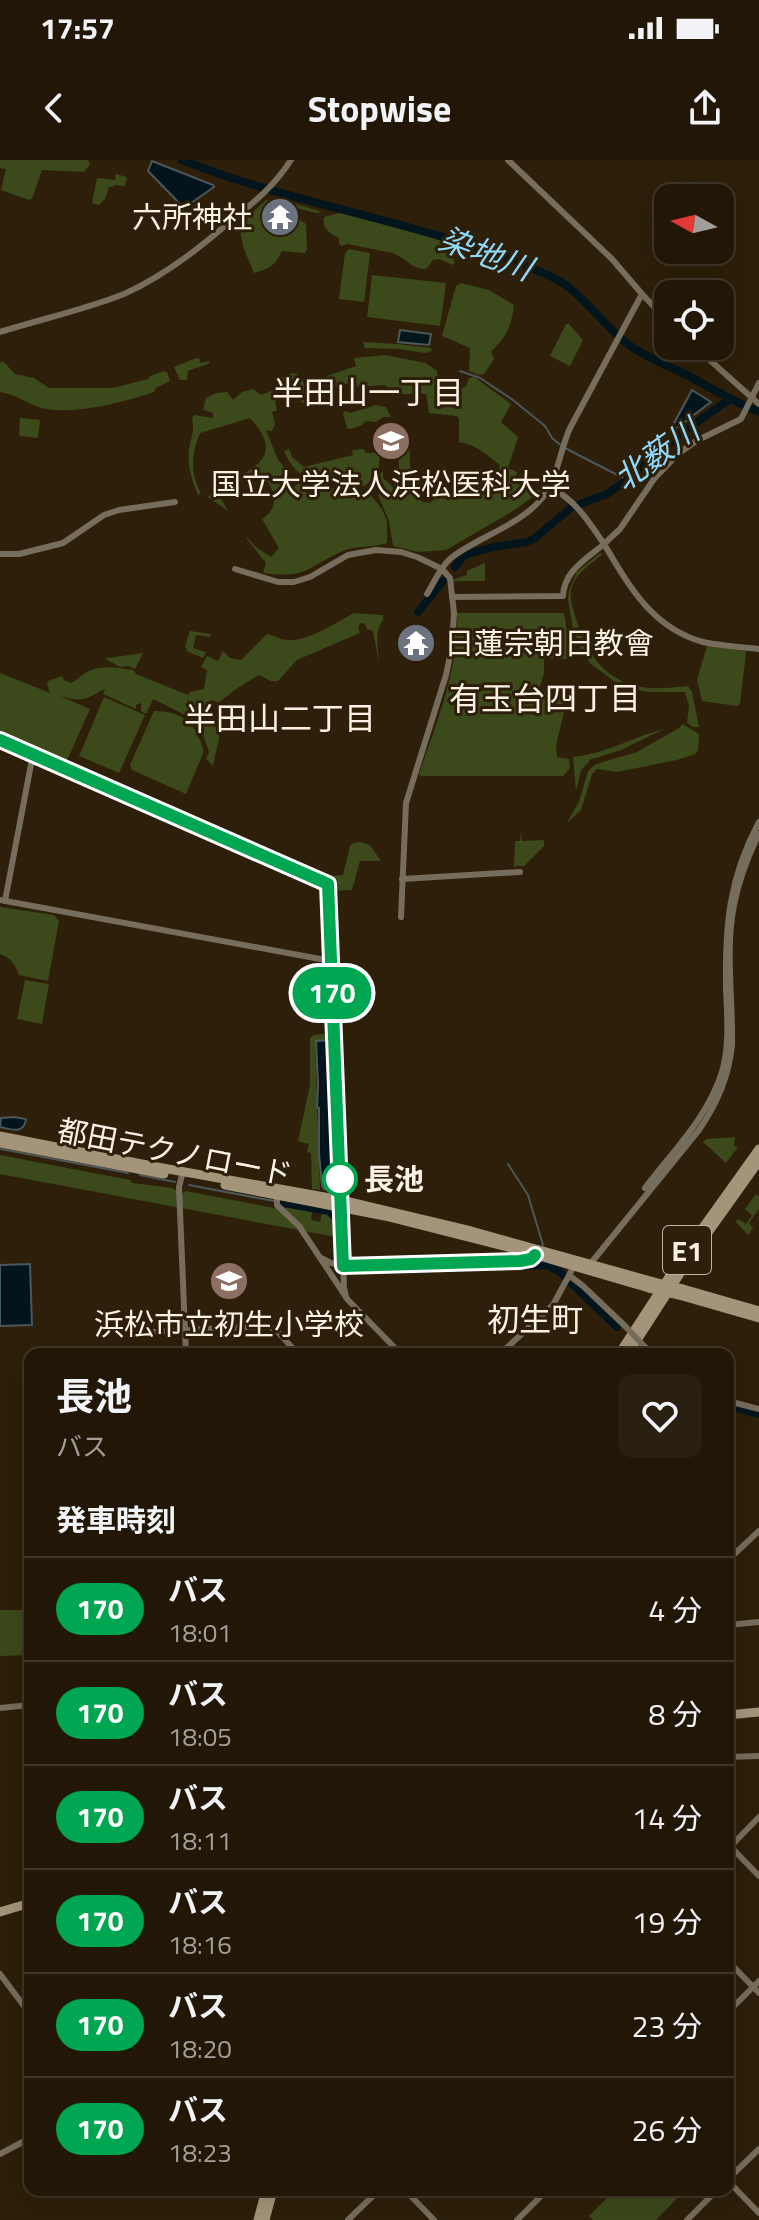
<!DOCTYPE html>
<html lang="ja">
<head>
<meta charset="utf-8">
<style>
	body { margin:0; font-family:"Titillium Web","Noto Sans JP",sans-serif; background:#2a2011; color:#f1f3f6; height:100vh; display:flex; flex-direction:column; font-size:30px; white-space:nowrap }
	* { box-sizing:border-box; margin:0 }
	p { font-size:26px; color:#a29f9b }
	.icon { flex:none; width:44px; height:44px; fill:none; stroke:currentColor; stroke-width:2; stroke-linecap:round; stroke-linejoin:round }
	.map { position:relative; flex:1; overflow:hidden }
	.side { position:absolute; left:24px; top:1188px; width:710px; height:848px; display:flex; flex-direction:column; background:#221707; border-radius:16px; box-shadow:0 8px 32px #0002,0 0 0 2px #3f3628 }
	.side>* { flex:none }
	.badge { padding:0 16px; border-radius:26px; font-size:28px; line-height:52px }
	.needle { width:52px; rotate:278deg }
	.buttons { position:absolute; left:654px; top:24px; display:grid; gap:16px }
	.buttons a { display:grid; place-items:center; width:80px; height:80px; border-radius:16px; background:#221707; box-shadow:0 8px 32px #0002,0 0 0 2px #3f3628; font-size:40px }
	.map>.badge { position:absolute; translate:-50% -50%; box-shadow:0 0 0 4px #fff }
	h2 { padding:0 32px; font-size:30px; line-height:72px }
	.round { display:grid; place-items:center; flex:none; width:84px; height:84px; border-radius:16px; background:#2a2011 }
	.summary { display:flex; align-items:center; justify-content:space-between; height:136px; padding:0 32px }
	h1 { font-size:38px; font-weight:700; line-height:60px }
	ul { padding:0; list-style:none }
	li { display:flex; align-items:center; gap:24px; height:104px; padding:0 32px; border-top:2px solid #3f3628 }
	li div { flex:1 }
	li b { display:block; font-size:30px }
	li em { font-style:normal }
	li .badge { min-width:88px; font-weight:700; text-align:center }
	.status { display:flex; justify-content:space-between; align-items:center; height:56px; padding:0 40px; background:#221707; direction:ltr }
	.status svg { height:22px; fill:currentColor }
	header { display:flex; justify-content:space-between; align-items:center; height:104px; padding:0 32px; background:#221707; font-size:36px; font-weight:700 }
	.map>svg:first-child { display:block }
	.green { fill:#3c491b }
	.water { fill:#02151d; stroke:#4d5759; stroke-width:2 }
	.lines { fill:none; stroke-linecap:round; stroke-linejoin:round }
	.stream { stroke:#4d5759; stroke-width:2 }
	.river { stroke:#02151d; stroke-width:8 }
	.secondary { stroke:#776d5c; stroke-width:6 }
	.highway { stroke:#a4947a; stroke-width:9 }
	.secondary-bridge { stroke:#776d5c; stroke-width:6 }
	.highway-bridge { stroke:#a4947a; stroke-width:9 }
	.line-casing { stroke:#fff; stroke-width:18 }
	.line { stroke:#00a651; stroke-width:12 }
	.stop-dot { fill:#fff; stroke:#00a651; stroke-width:4 }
	.labels { text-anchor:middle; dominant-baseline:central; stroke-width:6; stroke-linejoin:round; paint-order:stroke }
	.shield { fill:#2d1f09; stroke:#bdb2a2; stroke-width:2 }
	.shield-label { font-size:28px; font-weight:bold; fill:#fbf1e4 }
	.poi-label { font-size:30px; fill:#fbf1e4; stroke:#2d1f09 }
	.street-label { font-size:30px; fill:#fbf1e4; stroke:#2d1f09 }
	.stop-label { font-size:30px; font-weight:bold; fill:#fbf1e4; stroke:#2d1f09; text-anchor:start }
	.water-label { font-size:32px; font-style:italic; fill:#8ed9fb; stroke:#2d1f09 }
	.neighbourhood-label { font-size:32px; fill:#fbf1e4; stroke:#2d1f09 }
</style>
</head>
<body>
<div class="status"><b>17:57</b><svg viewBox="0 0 49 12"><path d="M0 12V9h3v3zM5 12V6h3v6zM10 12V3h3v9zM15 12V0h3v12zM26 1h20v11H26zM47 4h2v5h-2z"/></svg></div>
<header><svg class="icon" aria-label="back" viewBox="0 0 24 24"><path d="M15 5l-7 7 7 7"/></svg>Stopwise<svg class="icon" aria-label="share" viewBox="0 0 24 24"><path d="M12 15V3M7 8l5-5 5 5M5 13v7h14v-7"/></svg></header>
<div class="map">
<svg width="759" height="2060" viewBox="0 0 759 2060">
	<rect width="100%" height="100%" fill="#2d1f09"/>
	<!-- green -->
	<g class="green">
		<polygon points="0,0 88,0 90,4 84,12 42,10 32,39 29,40 1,30 6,9 0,8"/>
		<polygon points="116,14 127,17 125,26 114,25 113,27 109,27 105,39 99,45 92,43 97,18 115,20"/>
		<path d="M266,40L287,41L322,52L317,53L292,47L277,50L274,59L277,61L283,62L287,57L294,56L306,64L307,89L305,93L282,91C276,105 269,109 254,113L243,87L239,65Z"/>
		<path d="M339,53L385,61L451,82V91L455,102L453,105L439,99L433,100L426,109C410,109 406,97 392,93C378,90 362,87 348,84L342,86L339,84V78C329,73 322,69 324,57Z"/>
		<polygon points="349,89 370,93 364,142 339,139 345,93"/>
		<polygon points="372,115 446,123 440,166 367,157"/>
		<path d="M461,123L489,130L514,145C512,164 506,179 491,191L494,199L484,214L478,215L469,211L470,188L442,176L456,126Z"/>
		<polygon points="566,164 569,164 583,180 570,206 550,196"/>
		<polygon points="363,182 397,184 431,188 432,191 425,193 399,189 365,188"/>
		<path d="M385,195L426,203L437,211L438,220L461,229L466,226L469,218L474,217L511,244L501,262L518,277L508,308L517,312L515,323L541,331L513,351L446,390L418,392L393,386L389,361L378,335L385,327L380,320L367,328L383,311V318C394,327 400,338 415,330L417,317L420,315L417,338L423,342L430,343L439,334L474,336L480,318L495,317L500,305C487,295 475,284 459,282V260L457,256L429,253L426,234H402L384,225L359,227L354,222L332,228L327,216L356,206L354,198Z"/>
		<polygon points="196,198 199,198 200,203 209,201 210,203 188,211 187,220 180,220 174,207"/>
		<path d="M3,201L15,214L34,218L49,228H113L148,219L150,216L164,211L167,212L170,221L156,228L154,232C124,242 72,256 41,248C26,243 17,235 0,232V203Z"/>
		<path d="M292,213L298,214C303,220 309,231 308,239L304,243L301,242L295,232L278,237L275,242L277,250L272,252L275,264L272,271L266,270L278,300L287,310V315L284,318L285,329L293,328L299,323L316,329L346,327L369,333L382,349L387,361V383C373,388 357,385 343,391C306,407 309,419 263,413L266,403L247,379V377L257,388L271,397L279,388L262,359C283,346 273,323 258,311L221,334L220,337L228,351L208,337C233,311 295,306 250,258L200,273C191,294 190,313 201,333L198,335C192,320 187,306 189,290C191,278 195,270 192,258L194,255L213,258V253L203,250L206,238L216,233L227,232L233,240L242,232L253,229L261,235L277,229L281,218Z"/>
		<polygon points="376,245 386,247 391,257 383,257 376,262 366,261 362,265 351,269 347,268 343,254 345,251 350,253"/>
		<polygon points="20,258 40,260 38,278 19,276"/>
		<path d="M386,280L409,281L411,325L409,327H404L400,322L398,291L385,293L379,300C381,311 372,319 365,326C330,320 301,331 284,291L289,289L292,297L304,307L353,295L352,290L363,289L366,293H377Z"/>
		<path d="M600,393L602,394C592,404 577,412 572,426C568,438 574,451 577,462C588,498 611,526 650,528C663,529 675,527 688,526L692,532L699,567H693L687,563L689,546L685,532H648L622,527L591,504L582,492L573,469L568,440L569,430L577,412Z"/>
		<polygon points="485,403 485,421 457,421 453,422 452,420 467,415 467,411"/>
		<path d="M354,453L383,455V460C374,471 378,489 379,504L373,471L367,469L365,464L361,463L358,467L360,473L297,500L278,521H271L259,515L236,529L218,543L212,540C205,545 200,551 191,549L187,536L189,552L187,556L153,539L146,554L141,551V543L136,545V549L103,534L105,529C85,539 83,543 60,536L90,549L65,605L0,577V513L50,533L47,524L48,521L62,516L64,520L71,523C78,520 81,515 87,512C102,504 118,508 133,510L136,514L188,535L190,532L204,529L207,510L201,507L207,496L218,501L223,491L230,498L241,500L267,474C276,476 282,481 292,480C312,479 337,462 354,453Z"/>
		<path d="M457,453H564L570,490L567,499L544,498V513L539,530L568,536L556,585L557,597L569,599L570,608L563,616H420L419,614C437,561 459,509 457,453Z"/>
		<polygon points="190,471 211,474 210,477 196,475 193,488 206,492 203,498 188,492 185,486"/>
		<polygon points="707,486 745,491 746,493 740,544 737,546 702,541 697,520"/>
		<polygon points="143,493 135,509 128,506 120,507 107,500 106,497 108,498"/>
		<polygon points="104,537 145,555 119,613 79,596"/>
		<path d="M154,551C185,552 194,562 204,591L186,634L132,610L130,605Z"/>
		<polygon points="194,560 219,568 219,578 213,606 206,599 209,592 201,569"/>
		<polygon points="683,564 699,574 698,590 695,594 677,600 617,612 597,609 592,614 581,650 567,663 579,642 588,611 596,604 637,592 679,568"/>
		<path d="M664,569L621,590L589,600V602L581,610L576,631L573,597C605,594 633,577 664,569Z"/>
		<polygon points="521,671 522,681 544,680 544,686 524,706 516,706 514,709 515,681 520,681"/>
		<polygon points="360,682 370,685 381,701 360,701 352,730 331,731 331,716 343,715 350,686 353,683"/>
		<path d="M0,747L54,755L59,761L48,821L19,815C15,804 11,798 0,794Z"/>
		<polygon points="25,820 49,824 42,864 17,859"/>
		<polygon points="331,873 331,879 315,881 320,1030 312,1029 311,993 307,992 309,984 298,981 310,925 310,878 314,875"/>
		<polygon points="735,977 734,986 738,987 726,1003 703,982 707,979"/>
		<polygon points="0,995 130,1020 132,1023 173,1028 181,1034 186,1031 274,1048 289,1048 312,1052 311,1060 320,1062 322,1053 328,1054 335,1060 336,1077 0,1014"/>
		<polygon points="756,1034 759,1037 759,1049 749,1063 753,1068 748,1075 736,1062 738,1059 746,1064 752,1055 745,1049"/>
		<polygon points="0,1450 29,1450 29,1495 0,1496"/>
		<polygon points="615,2030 685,2030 656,2060 593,2060 589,2056"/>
	</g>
	<!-- water -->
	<g class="water">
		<polygon points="152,1 213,25 214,27 184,48 148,11"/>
		<polygon points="400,170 431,174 429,185 398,182"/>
		<polygon points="692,230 711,242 675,269 672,267"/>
		<polygon points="331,880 333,985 337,1029 330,1033 329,1030 324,1029 322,1026 319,993 319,948 317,948 318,925 316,881"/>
		<path d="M14,957L26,959C24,975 11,969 0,967L1,958Z"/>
		<polygon points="30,1104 32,1165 0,1166 0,1105"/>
	</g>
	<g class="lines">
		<!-- stream -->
		<g class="stream">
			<polyline points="460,211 480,218 513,240 545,266 552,278 563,287 627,320"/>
			<polyline points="1,989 128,1013"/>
			<polyline points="508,1004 528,1035 543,1085"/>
			<polyline points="140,1015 175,1022"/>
			<polyline points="189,1025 274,1041"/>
		</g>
		<!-- river -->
		<g class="river">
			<path d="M182,0C302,48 434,63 552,117C582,131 603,166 629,185C647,198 669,206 689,216C712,229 734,242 759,252"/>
			<polyline points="455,407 462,397 468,394 493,387 527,382 535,378 572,347 607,334 627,320 683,272 730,239"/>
			<polyline points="418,452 443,421"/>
			<polyline points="279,1042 329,1051 337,1059 339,1110 342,1111 546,1105 559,1111 617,1167"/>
			<polyline points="728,1246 759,1254"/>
		</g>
		<!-- secondary -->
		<g class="secondary">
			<polyline points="642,134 668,162"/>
			<path d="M0,172C41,159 84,150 124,134C162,117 195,92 226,65C252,44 273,28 291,0"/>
			<polyline points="694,186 759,244"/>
			<path d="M759,223L741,259L696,281L678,294L654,319L620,369L604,384C629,426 652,468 703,482C721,486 741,487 759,489"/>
			<polyline points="0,394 19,394 63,383 104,355 119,350 175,342"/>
			<polyline points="235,409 278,422 294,422 310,417 348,395 376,390 401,392 417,397 442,409 450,418 454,453 452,486 446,515 406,643 401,757"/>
			<path d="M427,434C434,423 440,407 451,398C479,376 520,366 543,337C558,317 560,290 570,268L642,134L612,99L508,0"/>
			<path d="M452,437L563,436C564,411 586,399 604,384C588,360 575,340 549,326"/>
			<polyline points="0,580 327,722 344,1127 346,1137"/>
			<polyline points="402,719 520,712"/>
			<polyline points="0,740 331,801"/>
			<polyline points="5,741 33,594"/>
			<polyline points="183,1011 179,1027 186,1194"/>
			<path d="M645,1028C673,991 708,957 722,912C730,884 727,855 726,827C725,765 729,718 759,662"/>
			<polyline points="277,1035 277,1045 299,1066 348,1140 394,1187 387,1194"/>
			<polyline points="321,1098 331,1103 348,1107 520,1101 531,1099 535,1095"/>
			<path d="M591,1103L699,970C717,944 729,917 732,885C733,839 725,791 734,745C739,720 748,696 759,674"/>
			<polyline points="570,1116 583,1126 624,1165"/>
			<polyline points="131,1173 268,1166 277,1171 298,1194"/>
			<polyline points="645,1187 653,1194"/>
			<polyline points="500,1194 553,1145 574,1106"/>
			<polyline points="728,1241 759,1249"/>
			<polyline points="728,1400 759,1371"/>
			<polyline points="728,1465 759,1462"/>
			<polyline points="0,1548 30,1545"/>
			<polyline points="728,1597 759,1596"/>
			<polyline points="728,1684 759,1716"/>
			<polyline points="728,1689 759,1657"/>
			<polyline points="728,1801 759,1833"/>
			<polyline points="0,1814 30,1854"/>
			<polyline points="728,1852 759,1821"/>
			<polyline points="0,1994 30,1978"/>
			<polyline points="728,2019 759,1989"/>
			<polyline points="728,2021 759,2053"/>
			<polyline points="405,2030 434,2060"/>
			<polyline points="348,2060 379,2030"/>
			<polyline points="517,2060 547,2030"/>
			<polyline points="687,2060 717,2030"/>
		</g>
		<!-- highway -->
		<g class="highway">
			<polyline points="0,976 157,1007 341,1040 471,1071 654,1122"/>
			<polyline points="0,983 164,1014"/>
			<polyline points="225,1025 385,1056 519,1090 649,1128"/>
			<polyline points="683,1129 759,1151"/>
			<polyline points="679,1135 759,1158"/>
			<polyline points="619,1194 684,1094 759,989"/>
			<polyline points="628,1194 690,1098 759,1001"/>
			<polyline points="728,1555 759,1552"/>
			<polyline points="0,1752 30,1743"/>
			<polyline points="258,2060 266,2030"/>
			<polyline points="265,2060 273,2030"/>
		</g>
		<!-- secondary-bridge -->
		<polyline class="secondary-bridge" points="624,1165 645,1187"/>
		<!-- highway-bridge -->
		<g class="highway-bridge">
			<polyline points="654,1122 683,1129"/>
			<polyline points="649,1128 679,1135"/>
		</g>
	</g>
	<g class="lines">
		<defs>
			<polyline id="line" points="0,580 328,724 343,1106 520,1101 531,1099 535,1095"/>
		</defs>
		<!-- line casing -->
		<use href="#line" class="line-casing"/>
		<!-- line -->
		<use href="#line" class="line"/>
	</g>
	<!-- icons -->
	<defs>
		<symbol id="temple-disc" viewBox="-11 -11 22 22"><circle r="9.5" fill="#6b7280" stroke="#2d1f09"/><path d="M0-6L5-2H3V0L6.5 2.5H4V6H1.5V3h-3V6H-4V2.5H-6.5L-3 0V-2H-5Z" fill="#fff"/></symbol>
		<symbol id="university-disc" viewBox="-11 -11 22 22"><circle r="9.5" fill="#8d6e63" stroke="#2d1f09"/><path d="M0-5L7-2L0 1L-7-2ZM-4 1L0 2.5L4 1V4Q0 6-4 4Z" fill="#fff"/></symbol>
		<symbol id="school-disc" viewBox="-11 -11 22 22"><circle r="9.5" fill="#8d6e63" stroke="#2d1f09"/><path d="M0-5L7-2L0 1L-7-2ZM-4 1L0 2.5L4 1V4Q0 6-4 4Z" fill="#fff"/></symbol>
	</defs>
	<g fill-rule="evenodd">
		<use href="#temple-disc" x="258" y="35" width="44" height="44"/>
		<use href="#university-disc" x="369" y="259" width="44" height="44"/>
		<use href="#temple-disc" x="394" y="461" width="44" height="44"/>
		<use href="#school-disc" x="207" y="1099" width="44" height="44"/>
	</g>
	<!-- markers -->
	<circle class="stop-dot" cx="340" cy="1019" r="16"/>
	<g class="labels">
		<!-- shield labels -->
		<rect class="shield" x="663" y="1066" width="48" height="48" rx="6"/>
		<g class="shield-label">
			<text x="687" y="1090">E1</text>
		</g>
		<!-- poi labels -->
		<g class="poi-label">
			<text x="252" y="57" text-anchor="end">六所神社</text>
			<text x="391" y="324">国立大学法人浜松医科大学</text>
			<text x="444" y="483" text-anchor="start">日蓮宗朝日教會</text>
			<text x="229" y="1164">浜松市立初生小学校</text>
		</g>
		<!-- street labels -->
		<g class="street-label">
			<text transform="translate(175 992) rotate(11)">都田テクノロード</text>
		</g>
		<!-- stop labels -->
		<g class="stop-label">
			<text x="364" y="1019">長池</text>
		</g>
		<!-- water labels -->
		<g class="water-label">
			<text transform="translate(486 93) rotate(20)">染地川</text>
			<text transform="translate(656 294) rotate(-36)">北薮川</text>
		</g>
		<!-- neighbourhood labels -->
		<g class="neighbourhood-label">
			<text x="368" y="232">半田山一丁目</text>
			<text x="545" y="538">有玉台四丁目</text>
			<text x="280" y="558">半田山二丁目</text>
			<text x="535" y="1159">初生町</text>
		</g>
	</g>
</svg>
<div class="buttons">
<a><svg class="needle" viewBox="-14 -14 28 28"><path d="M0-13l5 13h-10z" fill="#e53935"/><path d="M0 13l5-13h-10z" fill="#a29f9b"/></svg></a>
<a><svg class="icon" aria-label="locate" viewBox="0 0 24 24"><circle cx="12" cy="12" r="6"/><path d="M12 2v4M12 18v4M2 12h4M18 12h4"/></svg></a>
</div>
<b class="badge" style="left:332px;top:833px;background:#00a651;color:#fff">170</b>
<section class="side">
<div class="summary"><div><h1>長池</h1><p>バス</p></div><a class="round"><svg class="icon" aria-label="heart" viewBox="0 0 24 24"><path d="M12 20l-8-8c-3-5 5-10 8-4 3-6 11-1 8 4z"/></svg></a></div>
<h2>発車時刻</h2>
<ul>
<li><span class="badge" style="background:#00a651;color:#fff">170</span><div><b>バス</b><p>18:01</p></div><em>4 分</em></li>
<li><span class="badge" style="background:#00a651;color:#fff">170</span><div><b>バス</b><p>18:05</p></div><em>8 分</em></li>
<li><span class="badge" style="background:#00a651;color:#fff">170</span><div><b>バス</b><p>18:11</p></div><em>14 分</em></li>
<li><span class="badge" style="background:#00a651;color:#fff">170</span><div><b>バス</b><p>18:16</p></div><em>19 分</em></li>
<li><span class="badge" style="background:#00a651;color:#fff">170</span><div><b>バス</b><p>18:20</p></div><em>23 分</em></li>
<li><span class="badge" style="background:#00a651;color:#fff">170</span><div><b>バス</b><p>18:23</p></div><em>26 分</em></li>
</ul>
</section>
</div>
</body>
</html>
